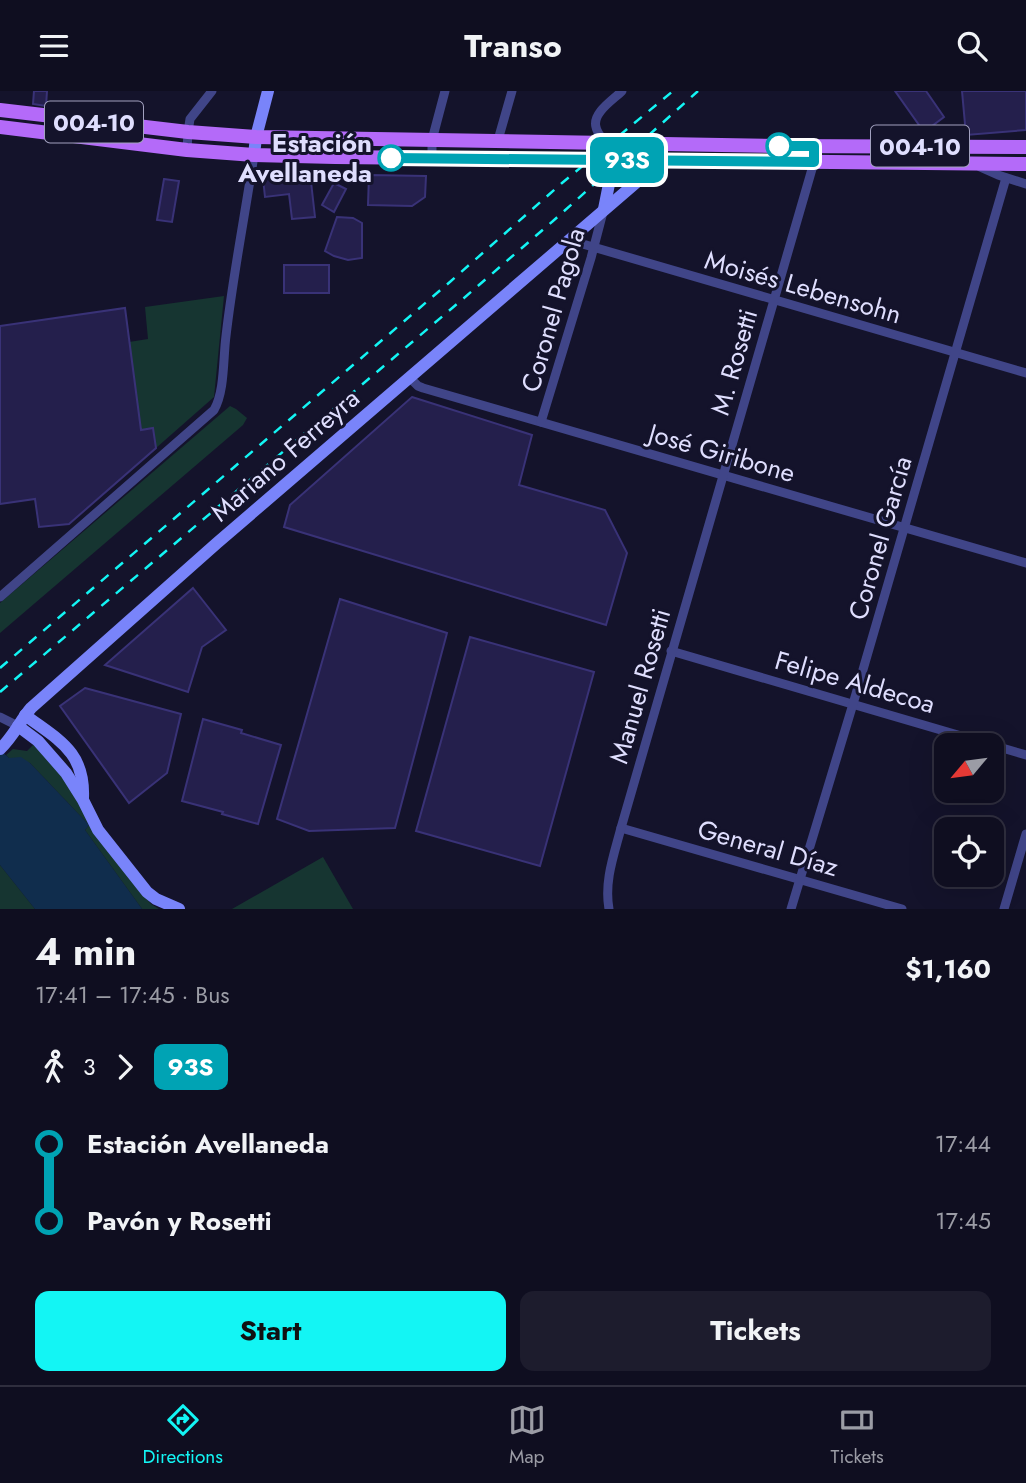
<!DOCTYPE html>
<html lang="en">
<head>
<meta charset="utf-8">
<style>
	body { margin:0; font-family:Jost,sans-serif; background:#1d1c2d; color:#f1f3f6; height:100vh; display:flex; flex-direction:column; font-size:26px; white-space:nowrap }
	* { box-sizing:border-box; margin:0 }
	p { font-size:23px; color:#9b9ca5 }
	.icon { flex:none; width:38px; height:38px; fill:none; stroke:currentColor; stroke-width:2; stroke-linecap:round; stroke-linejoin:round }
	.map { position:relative; height:818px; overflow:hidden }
	.sheet { display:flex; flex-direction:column; background:#0f0e20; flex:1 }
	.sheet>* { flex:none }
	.badge { padding:0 14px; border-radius:10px; font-size:24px; line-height:46px }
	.needle { width:46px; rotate:241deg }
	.buttons { position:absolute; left:934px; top:642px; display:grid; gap:14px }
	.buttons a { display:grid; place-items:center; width:70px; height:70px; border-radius:14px; background:#0f0e20; box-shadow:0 7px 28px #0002,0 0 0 2px #2f2e3e; font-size:35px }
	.map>.badge { position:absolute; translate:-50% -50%; box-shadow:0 0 0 4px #fff }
	.legs { display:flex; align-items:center; gap:10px; height:77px; padding:0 35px; font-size:23px }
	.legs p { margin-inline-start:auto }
	.summary { display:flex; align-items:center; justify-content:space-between; height:119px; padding:0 35px }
	h1 { font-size:38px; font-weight:700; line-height:52px }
	.primary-button { display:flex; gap:14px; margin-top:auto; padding:14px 35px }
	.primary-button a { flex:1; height:80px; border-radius:14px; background:#13f5f4; color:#111; font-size:28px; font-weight:700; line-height:80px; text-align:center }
	.primary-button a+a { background:#1d1c2d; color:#f1f3f6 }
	ul { padding:0 35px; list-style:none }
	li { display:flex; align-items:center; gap:24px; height:77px; font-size:26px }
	li i { display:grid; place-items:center; width:10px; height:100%; margin:0 9px; background:currentColor }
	li i::after { content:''; width:18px; height:18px; margin:-9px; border:5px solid; border-radius:50%; background:#0f0e20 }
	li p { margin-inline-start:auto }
	li:first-child i { background:linear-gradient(#0000 50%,currentColor 0) }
	li:last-child i { background:linear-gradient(currentColor 50%,#0000 0) }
	header { display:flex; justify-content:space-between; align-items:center; height:91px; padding:0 35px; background:#0f0e20; font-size:32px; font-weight:700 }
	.tabs { display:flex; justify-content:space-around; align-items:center; height:98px; border-top:2px solid #2f2e3e; background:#0f0e20; font-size:19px; color:#9b9ca5 }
	.tabs a { display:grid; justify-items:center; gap:4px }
	.tabs .selected { color:#13f5f4 }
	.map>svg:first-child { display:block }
	.green { fill:#163531 }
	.water { fill:#102d4d }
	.building { fill:#241f4c; stroke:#393277; stroke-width:2 }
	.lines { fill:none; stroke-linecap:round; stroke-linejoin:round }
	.street { stroke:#404588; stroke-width:9 }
	.secondary { stroke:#7984fa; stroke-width:12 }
	.primary { stroke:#b46af9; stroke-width:14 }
	.rail { stroke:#13f5f4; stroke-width:2.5; stroke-dasharray:10 9; stroke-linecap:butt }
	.line-1-casing { stroke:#fff; stroke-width:16 }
	.line-1 { stroke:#00a3b4; stroke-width:10 }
	.stop-1-dot { fill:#fff; stroke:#00a3b4; stroke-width:3.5 }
	.labels { text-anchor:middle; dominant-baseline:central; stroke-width:6; stroke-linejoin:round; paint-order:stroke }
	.shield { fill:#14132b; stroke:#a2a1bf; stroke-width:2 }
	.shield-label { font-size:24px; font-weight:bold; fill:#dfdefe }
	.stop-label { font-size:26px; font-weight:bold; fill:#dfdefe; stroke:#14132b; text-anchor:end }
	.street-label { font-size:26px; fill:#dfdefe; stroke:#14132b }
</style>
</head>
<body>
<header><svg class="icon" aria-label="menu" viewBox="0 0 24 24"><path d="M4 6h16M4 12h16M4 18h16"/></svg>Transo<svg class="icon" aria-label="search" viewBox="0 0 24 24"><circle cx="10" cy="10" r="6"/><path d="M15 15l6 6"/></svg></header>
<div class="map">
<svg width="1026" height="818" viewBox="0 0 1026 818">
	<rect width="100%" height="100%" fill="#14132b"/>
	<!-- green -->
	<g class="green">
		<polygon points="224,205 214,306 156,357 153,338 141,339 129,251 148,248 145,216"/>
		<polygon points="230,315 236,318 247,327 243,334 0,542 0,512"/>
		<polygon points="34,653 62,685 117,772 151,813 159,818 142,818 85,739 89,734 30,672 9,667 6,664 13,658 27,660"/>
		<polygon points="323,766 353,818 232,818"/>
		<polygon points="0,774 35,818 0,818"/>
	</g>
	<!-- water -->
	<polygon class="water" points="0,659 9,667 21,666 30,672 89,734 85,739 142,818 35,818 0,774"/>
	<!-- building -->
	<g class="building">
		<polygon points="34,0 47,0 46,15 33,13"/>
		<polygon points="895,0 926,0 944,26 924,41"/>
		<polygon points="962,0 1026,0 1026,39 966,44"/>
		<polygon points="310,82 315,126 292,128 289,103 265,106 263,87"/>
		<polygon points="369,84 426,85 425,106 412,115 368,114"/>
		<polygon points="164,88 179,90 172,131 157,129"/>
		<polygon points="334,92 346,98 334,121 322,114"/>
		<polygon points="337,126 353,127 362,132 362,167 348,169 334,165 325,160"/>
		<rect x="284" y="174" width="45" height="28"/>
		<polygon points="125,217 141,339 153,337 156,357 69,433 39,436 35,408 0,413 0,235"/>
		<polygon points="412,306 532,344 519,394 605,419 627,462 606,534 284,436 290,414"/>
		<polygon points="193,497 226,539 202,556 188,601 105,574"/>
		<polygon points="340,508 447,542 395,737 309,740 277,728"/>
		<polygon points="470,546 594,581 540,775 416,740"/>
		<polygon points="85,597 181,623 167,682 129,712 60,615"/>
		<polygon points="203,628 242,639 241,642 281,654 258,733 222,723 223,721 182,710"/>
	</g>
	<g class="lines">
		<!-- street -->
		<g class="street">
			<polyline points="498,49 512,0"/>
			<path d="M605,51C602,47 597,42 596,36C592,22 613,9 622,0"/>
			<polyline points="187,59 188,41 190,28 212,0"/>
			<polyline points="432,67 432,49 445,0"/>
			<polyline points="980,76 998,84 1026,93"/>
			<polyline points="569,149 1026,282"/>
			<polyline points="410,287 418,295 423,297 1026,472"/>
			<polyline points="541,331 591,167 603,121"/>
			<path d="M0,506L214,319C225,300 223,267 226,245C233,184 245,124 254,64"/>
			<polyline points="671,560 1026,664"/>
			<polyline points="0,626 18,635"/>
			<polyline points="621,737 902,818"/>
			<path d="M609,818C604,790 614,764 621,737L810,85L814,71V55"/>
			<polyline points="791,818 853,613 1006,87"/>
			<polyline points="1004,818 1026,743"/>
		</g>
		<!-- secondary -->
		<g class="secondary">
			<polyline points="254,64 256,46 268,0"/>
			<polyline points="604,118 609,93 608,70"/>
			<path d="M25,624C58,649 85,660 83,707"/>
			<polyline points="18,635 38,650 66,682 83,709 98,739 147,801 156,808 179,818"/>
			<path d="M0,658C13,646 20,630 31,617L217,452L638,90C646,80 647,72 644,60"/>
		</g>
		<!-- primary -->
		<g class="primary">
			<polyline points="0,19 188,41 256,46 779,55 1026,56"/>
			<polyline points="0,36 187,59 254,64 335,66 1026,73"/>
		</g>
		<!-- rail -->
		<g class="rail">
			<polyline points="0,577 451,190 562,92 673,0"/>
			<polyline points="0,601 464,207 553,130 698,0"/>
		</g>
	</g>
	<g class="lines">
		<defs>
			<polyline id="line-1" points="391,67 814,71 814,55 779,55"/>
		</defs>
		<!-- line-1 casing -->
		<use href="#line-1" class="line-1-casing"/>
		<!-- line-1 -->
		<use href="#line-1" class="line-1"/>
	</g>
	<!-- markers -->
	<g class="stop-1-dot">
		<circle cx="779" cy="55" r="12"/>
		<circle cx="391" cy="67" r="12"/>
	</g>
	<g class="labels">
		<!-- shield labels -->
		<g class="shield">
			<rect x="45" y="10.5" width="98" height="41" rx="5"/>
			<rect x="871" y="34.5" width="98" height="41" rx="5"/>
		</g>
		<g class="shield-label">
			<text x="94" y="31">004-10</text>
			<text x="920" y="55">004-10</text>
		</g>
		<!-- stop labels -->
		<g class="stop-label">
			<text x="372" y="52">Estación<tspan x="372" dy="30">Avellaneda</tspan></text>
		</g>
		<!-- street labels -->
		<g class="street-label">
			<text transform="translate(803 196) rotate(16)">Moisés Lebensohn</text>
			<text transform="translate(553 219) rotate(-74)">Coronel Pagola</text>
			<text transform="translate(734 271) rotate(-74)">M. Rosetti</text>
			<text transform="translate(722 362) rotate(16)">José Giribone</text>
			<text transform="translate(285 364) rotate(-41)">Mariano Ferreyra</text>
			<text transform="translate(880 447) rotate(-74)">Coronel García</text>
			<text transform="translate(855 591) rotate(16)">Felipe Aldecoa</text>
			<text transform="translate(640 595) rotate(-74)">Manuel Rosetti</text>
			<text transform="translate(768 757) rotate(16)">General Díaz</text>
		</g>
	</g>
</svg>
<div class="buttons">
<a><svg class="needle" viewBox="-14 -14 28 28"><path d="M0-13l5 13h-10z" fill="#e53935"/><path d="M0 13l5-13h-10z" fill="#9b9ca5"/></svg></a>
<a><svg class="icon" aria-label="locate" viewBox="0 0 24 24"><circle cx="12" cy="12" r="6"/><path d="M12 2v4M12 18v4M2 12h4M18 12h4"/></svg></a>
</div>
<b class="badge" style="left:627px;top:69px;background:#00a3b4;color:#fff">93S</b>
</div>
<section class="sheet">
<div class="summary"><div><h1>4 min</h1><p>17:41 – 17:45 · Bus</p></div><b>$1,160</b></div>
<div class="legs"><svg class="icon" aria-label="walk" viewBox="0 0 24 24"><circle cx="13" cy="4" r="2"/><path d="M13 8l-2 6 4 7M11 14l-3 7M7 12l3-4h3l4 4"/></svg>3<svg class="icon" aria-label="forward" viewBox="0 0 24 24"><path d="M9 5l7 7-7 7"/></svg><b class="badge" style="background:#00a3b4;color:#fff">93S</b></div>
<ul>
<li><i style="color:#00a3b4"></i><b>Estación Avellaneda</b><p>17:44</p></li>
<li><i style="color:#00a3b4"></i><b>Pavón y Rosetti</b><p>17:45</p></li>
</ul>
<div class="primary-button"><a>Start</a><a>Tickets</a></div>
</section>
<nav class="tabs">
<a class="selected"><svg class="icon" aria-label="directions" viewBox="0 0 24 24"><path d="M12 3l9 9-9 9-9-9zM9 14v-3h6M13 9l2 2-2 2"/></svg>Directions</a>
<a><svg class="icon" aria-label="map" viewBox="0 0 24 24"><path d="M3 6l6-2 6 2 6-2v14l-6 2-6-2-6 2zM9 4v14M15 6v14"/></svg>Map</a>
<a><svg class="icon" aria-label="tickets" viewBox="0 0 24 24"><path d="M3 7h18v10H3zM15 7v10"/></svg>Tickets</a>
</nav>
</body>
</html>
